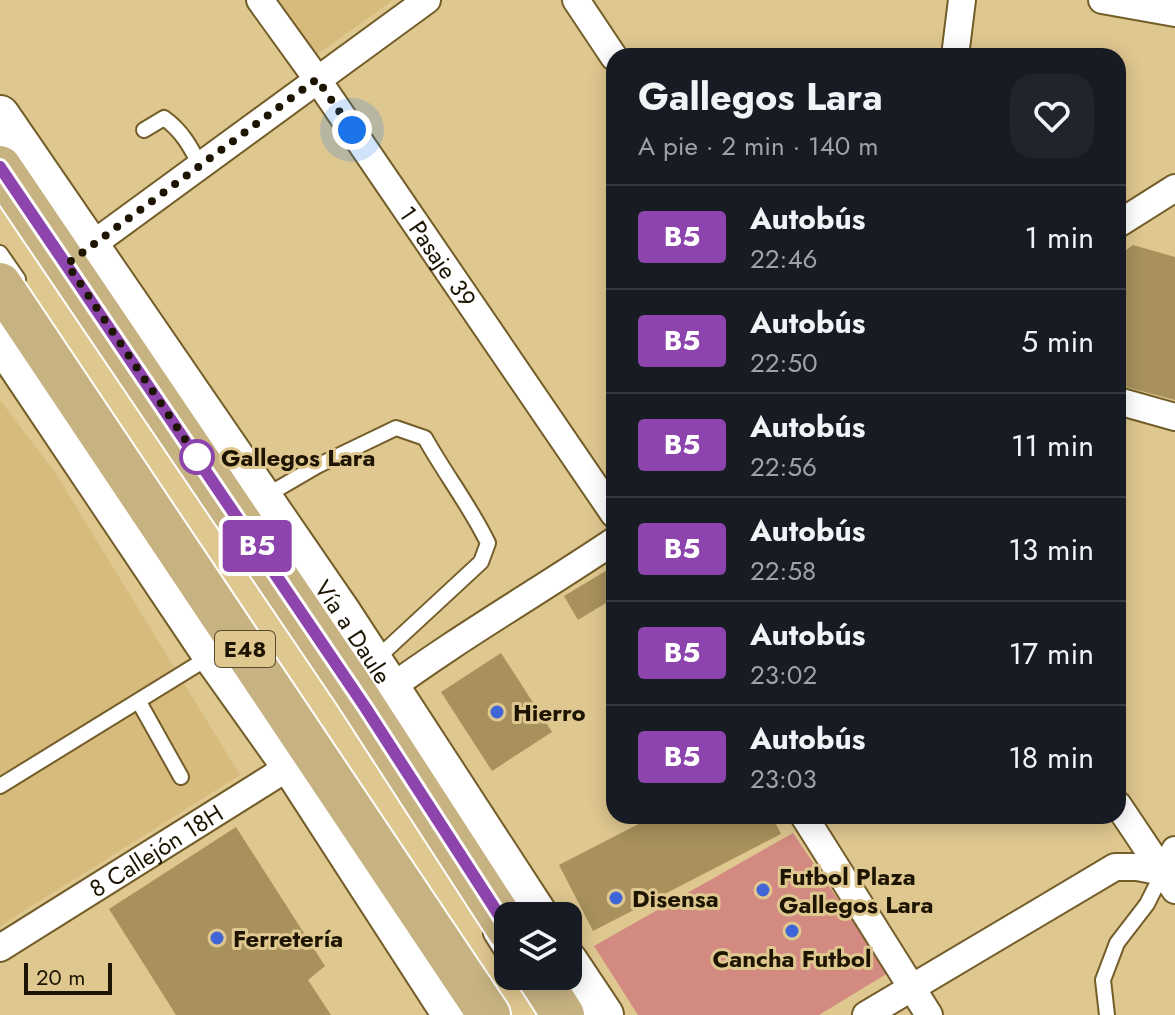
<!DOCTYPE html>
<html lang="es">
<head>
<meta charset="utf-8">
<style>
	body { margin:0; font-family:Jost,sans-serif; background:#20242c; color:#f1f3f6; height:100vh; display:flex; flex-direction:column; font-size:30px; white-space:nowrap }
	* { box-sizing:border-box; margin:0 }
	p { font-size:26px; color:#9ea1a6 }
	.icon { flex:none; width:44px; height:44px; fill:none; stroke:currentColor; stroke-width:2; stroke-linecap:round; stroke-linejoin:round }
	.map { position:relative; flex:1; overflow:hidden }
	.drawer { position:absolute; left:606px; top:48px; width:520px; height:776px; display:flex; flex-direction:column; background:#171b24; border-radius:24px; box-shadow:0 4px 20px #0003 }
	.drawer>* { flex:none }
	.badge { padding:0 16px; border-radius:6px; font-size:28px; line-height:52px }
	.tools { position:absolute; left:494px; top:902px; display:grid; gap:16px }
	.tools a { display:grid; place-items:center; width:88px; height:88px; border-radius:16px; background:#171b24; box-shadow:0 4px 20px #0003; font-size:40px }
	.scale { position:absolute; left:24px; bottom:20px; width:88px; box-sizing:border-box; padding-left:8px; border:4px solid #1d1501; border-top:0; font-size:22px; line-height:28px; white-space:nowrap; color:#1d1501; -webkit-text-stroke:6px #dfc790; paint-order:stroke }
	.you { position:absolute; width:40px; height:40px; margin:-20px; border:6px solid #fff; border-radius:50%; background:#1a73e8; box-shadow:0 0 0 12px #1a73e833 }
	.map>.badge { position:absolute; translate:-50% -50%; box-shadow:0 0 0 4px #fff }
	.round { display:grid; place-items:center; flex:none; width:84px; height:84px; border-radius:24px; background:#20242c }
	.overview { display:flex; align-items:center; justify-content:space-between; height:136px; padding:0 32px }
	h1 { font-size:38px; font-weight:700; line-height:60px }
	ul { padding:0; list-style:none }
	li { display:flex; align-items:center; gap:24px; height:104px; padding:0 32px; border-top:2px solid #363941 }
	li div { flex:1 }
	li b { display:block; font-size:30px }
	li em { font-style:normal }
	li .badge { min-width:88px; font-weight:700; text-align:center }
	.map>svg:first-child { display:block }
	.built { fill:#d6bb7d }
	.green { fill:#d38a81 }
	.building { fill:#a8915d }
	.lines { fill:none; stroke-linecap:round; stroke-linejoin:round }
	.lane-casing { stroke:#735d29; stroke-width:18 }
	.street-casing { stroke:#735d29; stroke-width:30 }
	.secondary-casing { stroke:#735d29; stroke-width:42 }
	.primary-casing { stroke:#fff; stroke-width:46 }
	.lane { stroke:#fff; stroke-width:14 }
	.street { stroke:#fff; stroke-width:26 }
	.secondary { stroke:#fff; stroke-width:38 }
	.primary { stroke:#c7b382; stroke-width:42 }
	.line-casing { stroke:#fff; stroke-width:18 }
	.line { stroke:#8e44ad; stroke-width:12 }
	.walk { stroke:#1d1501; stroke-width:8; stroke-dasharray:0 14.4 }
	.stop-dot { fill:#fff; stroke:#8e44ad; stroke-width:4 }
	.poi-dot { fill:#3f65d6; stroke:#dfc790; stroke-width:3 }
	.labels { text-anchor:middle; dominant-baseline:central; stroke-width:6; stroke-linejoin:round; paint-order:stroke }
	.shield { fill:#dfc790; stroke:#574a2c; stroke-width:2 }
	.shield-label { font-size:22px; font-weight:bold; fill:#1d1501 }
	.street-label { font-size:24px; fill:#1d1501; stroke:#dfc790 }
	.stop-label { font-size:24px; font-weight:bold; fill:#1d1501; stroke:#dfc790; text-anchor:start }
	.poi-label { font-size:24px; font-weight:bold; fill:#1d1501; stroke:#dfc790; text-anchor:start }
</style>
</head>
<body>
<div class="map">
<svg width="1175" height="1015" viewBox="0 0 1175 1015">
	<rect width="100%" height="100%" fill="#dfc790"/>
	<!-- built -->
	<g class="built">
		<polygon points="276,0 393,0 315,56"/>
		<polygon points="0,400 56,474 240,775 0,926"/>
	</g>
	<!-- green -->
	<polygon class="green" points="793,833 888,973 819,1015 638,1015 594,946"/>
	<!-- building -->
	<g class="building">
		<polygon points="1133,245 1175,257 1175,400 1118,385 1118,256"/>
		<polygon points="614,566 614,598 578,620 564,596"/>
		<polygon points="501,653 552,732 492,771 441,692"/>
		<polygon points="654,816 772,816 781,834 593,931 559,865"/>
		<polygon points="236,827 325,966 308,980 331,1015 176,1015 109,909"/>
	</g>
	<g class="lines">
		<defs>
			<g id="lane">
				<path d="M144,130L164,118C182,131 190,146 200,165"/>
				<polyline points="0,253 18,279"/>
				<path d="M262,498L317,466L396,428L425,438C445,474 470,506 488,543L481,562L373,662"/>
				<polyline points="139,702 181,777"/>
				<polyline points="0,786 211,656"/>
				<polyline points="491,934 508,961"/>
				<polyline points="1107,1015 1103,980 1117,943 1147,904 1163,872"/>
			</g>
			<g id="street">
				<path id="s1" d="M260,0L317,79L614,514"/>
				<polyline points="576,0 614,57"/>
				<polyline points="1102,0 1175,13"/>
				<polyline points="955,56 962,0"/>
				<polyline points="1118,224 1175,188"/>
				<polyline points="78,255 427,0"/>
				<polyline points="1118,401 1175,417"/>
				<path d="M377,698C453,641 535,594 614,541"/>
				<polyline points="1118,805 1175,890"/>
				<polyline points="804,816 929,1015"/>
				<path id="s2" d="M0,948L303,758"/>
				<polyline points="866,1015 1115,867 1137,867 1163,872 1175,850"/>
			</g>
			<g id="secondary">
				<path id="s3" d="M0,115L343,615L539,916"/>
				<polyline points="0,339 212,655 291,766 452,1015"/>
				<polyline points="568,961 604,1015"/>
			</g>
			<g id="primary">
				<polyline points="0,167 356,694 508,929"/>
				<polyline points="0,284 489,1015"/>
				<polyline points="538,976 563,1015"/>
			</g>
		</defs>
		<!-- lane casing -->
		<use href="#lane" class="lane-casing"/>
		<!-- street casing -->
		<use href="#street" class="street-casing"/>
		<!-- secondary casing -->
		<use href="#secondary" class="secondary-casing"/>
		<!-- primary casing -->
		<use href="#primary" class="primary-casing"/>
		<!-- lane -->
		<use href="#lane" class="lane"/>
		<!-- street -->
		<use href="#street" class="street"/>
		<!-- secondary -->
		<use href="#secondary" class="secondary"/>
		<!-- primary -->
		<use href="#primary" class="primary"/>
	</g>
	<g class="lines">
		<defs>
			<polyline id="line" points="0,167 365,707 508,929"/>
		</defs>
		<!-- line casing -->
		<use href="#line" class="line-casing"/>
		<!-- line -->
		<use href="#line" class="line"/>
		<!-- walk -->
		<polyline class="walk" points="197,457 203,466 67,264 317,79 352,130"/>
	</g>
	<!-- markers -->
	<circle class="stop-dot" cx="197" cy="457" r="16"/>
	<g class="poi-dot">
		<circle cx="497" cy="712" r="8"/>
		<circle cx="763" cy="890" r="8"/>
		<circle cx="616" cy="898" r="8"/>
		<circle cx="792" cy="931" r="8"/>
		<circle cx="217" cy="938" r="8"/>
	</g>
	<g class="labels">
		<!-- shield labels -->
		<rect class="shield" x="215" y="631" width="60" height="36" rx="6"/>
		<g class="shield-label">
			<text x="245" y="649">E48</text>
		</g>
		<!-- street labels -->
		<g class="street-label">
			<text stroke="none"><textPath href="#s1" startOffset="312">1 Pasaje 39</textPath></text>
			<text stroke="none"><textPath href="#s3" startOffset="626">Vía a Daule</textPath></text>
			<text stroke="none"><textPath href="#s2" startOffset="184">8 Callejón 18H</textPath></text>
		</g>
		<!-- stop labels -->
		<g class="stop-label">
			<text x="221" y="457">Gallegos Lara</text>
		</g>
		<!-- poi labels -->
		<g class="poi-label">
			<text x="513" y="712">Hierro</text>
			<text x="779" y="876">Futbol Plaza<tspan x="779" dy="28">Gallegos Lara</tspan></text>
			<text x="632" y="898">Disensa</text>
			<text x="233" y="938">Ferretería</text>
			<text x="792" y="958" text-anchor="middle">Cancha Futbol</text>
		</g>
	</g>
</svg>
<div class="tools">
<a><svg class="icon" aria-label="layers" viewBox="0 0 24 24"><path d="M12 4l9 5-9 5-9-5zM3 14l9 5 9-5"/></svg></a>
</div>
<div class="scale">20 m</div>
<div class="you" style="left:352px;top:130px"></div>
<b class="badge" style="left:257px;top:546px;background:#8e44ad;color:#fff">B5</b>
<section class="drawer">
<div class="overview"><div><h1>Gallegos Lara</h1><p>A pie · 2 min · 140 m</p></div><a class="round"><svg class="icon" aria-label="heart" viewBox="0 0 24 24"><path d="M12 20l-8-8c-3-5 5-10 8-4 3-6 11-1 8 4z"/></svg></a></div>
<ul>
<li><span class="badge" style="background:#8e44ad;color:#fff">B5</span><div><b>Autobús</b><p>22:46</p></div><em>1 min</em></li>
<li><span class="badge" style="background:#8e44ad;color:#fff">B5</span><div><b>Autobús</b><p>22:50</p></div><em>5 min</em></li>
<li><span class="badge" style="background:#8e44ad;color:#fff">B5</span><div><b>Autobús</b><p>22:56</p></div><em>11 min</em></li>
<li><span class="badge" style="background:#8e44ad;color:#fff">B5</span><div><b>Autobús</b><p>22:58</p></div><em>13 min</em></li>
<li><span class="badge" style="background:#8e44ad;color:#fff">B5</span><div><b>Autobús</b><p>23:02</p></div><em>17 min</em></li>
<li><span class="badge" style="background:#8e44ad;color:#fff">B5</span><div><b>Autobús</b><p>23:03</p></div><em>18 min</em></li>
</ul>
</section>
</div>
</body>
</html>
